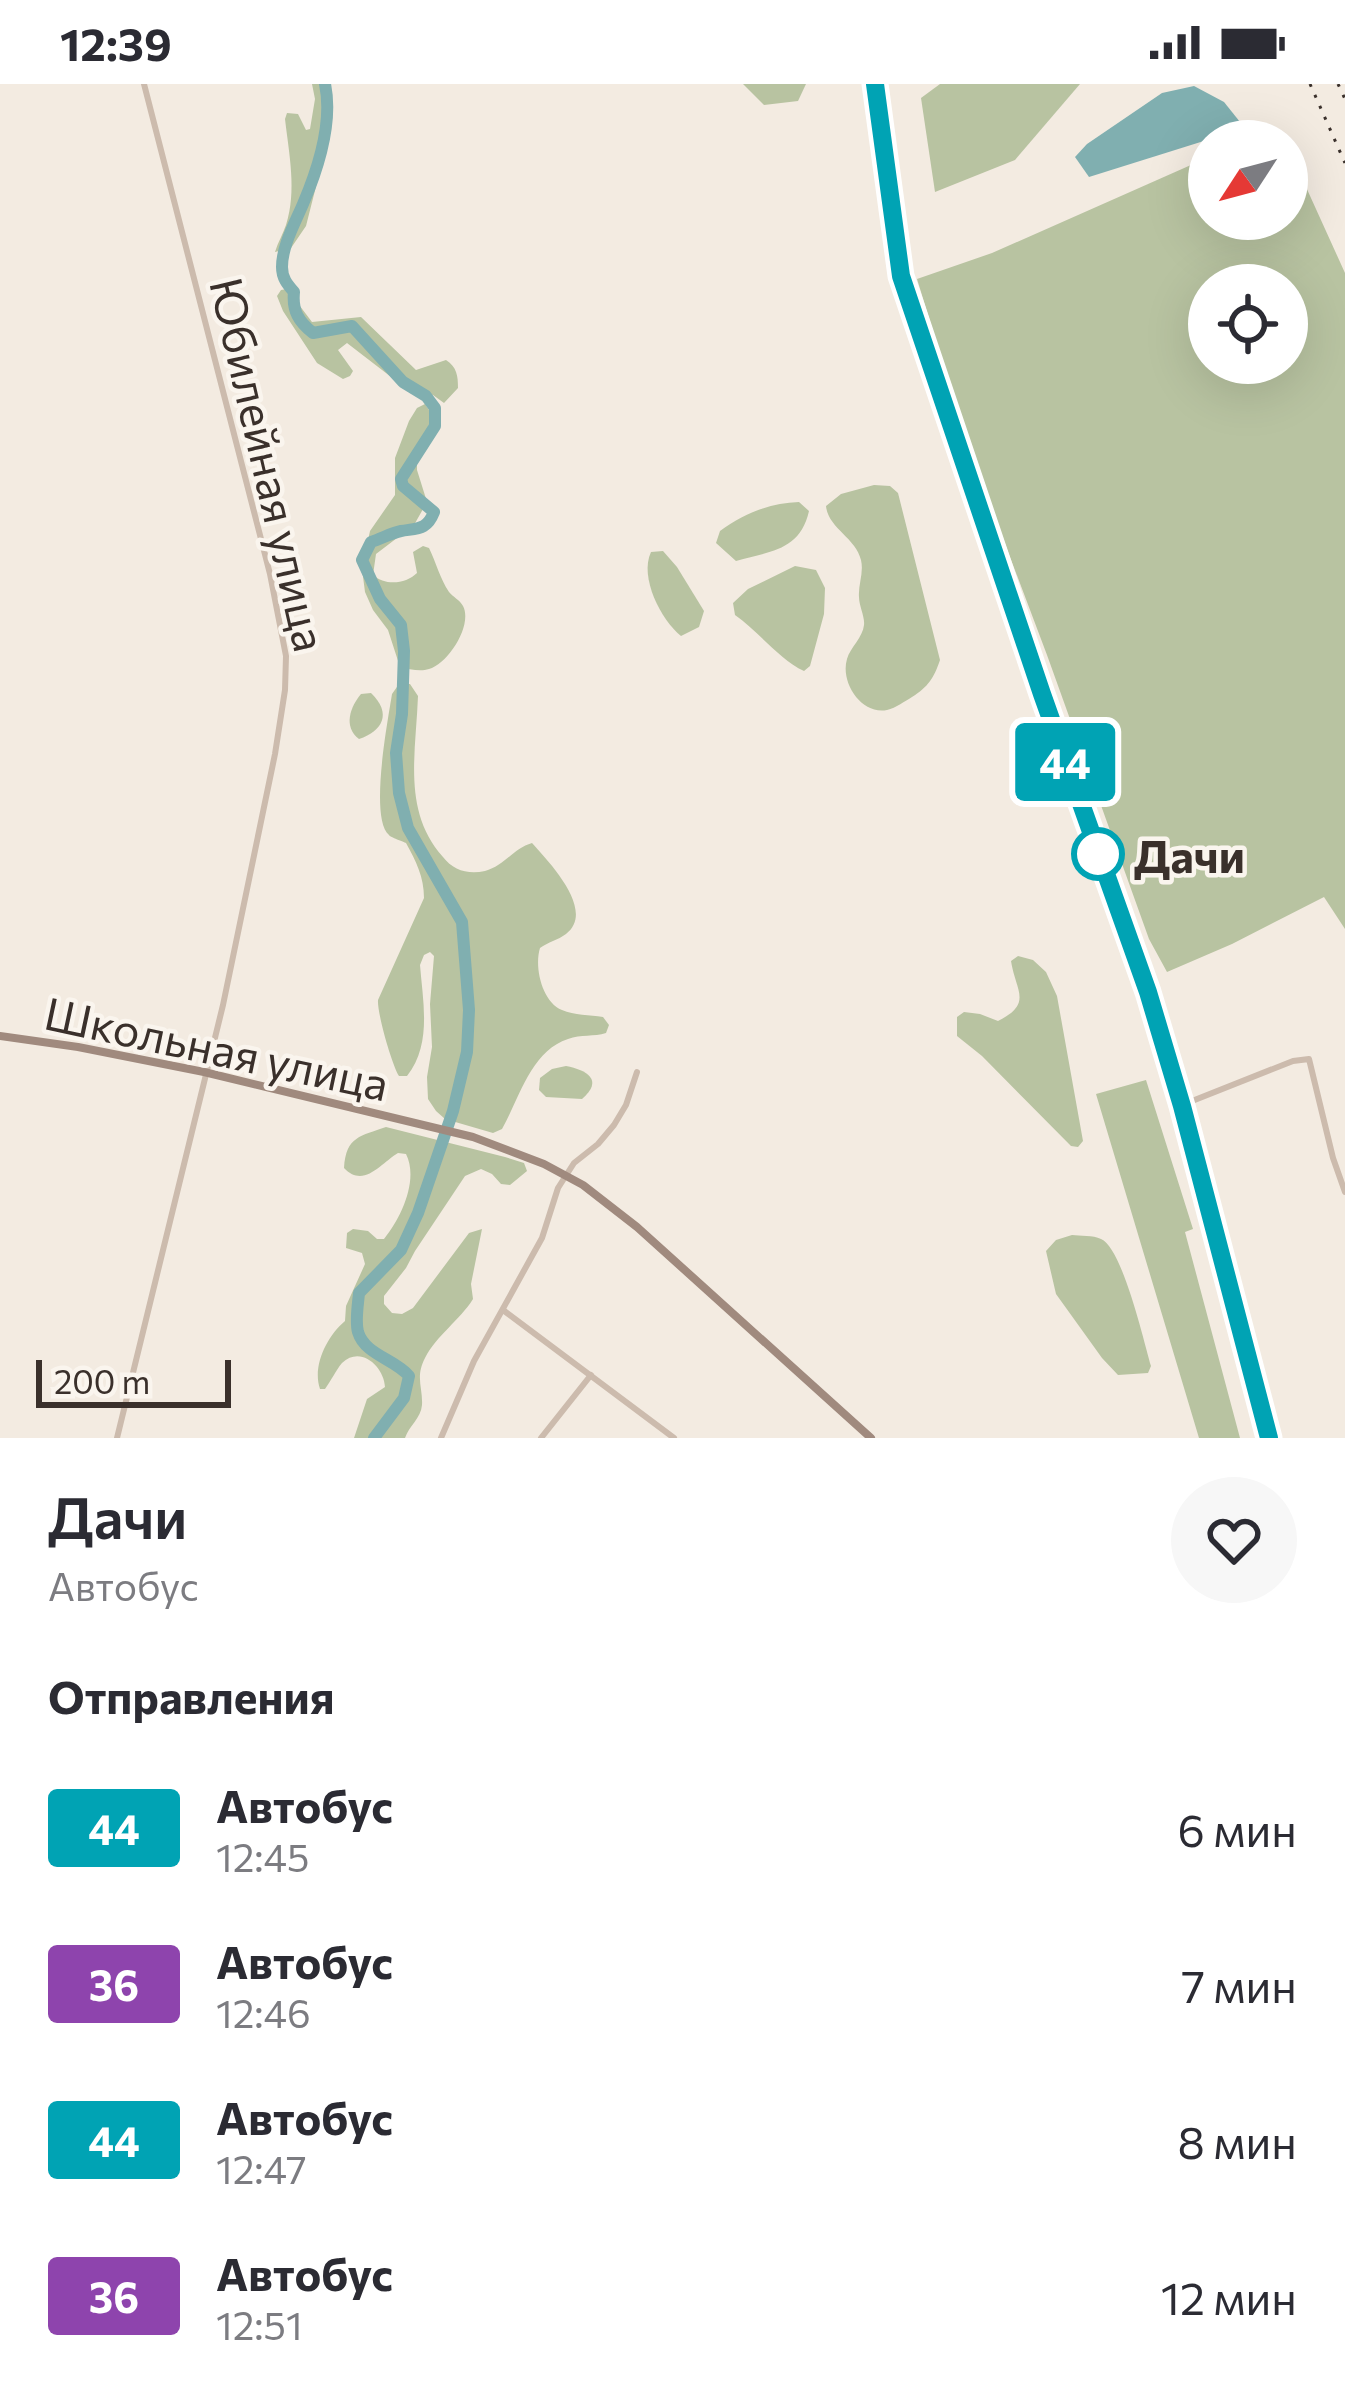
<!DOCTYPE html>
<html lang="ru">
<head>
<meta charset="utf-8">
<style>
	body { margin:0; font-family:Commissioner,sans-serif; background:#f7f7f7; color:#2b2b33; height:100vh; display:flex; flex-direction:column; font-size:45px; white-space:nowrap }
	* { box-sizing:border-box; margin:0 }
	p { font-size:39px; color:#7c7c81 }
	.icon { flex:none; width:66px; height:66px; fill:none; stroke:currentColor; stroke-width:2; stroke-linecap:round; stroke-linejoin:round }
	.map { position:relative; height:1354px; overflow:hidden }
	.drawer { display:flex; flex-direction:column; background:#fff; flex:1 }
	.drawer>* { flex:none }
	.badge { padding:0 24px; border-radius:9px; font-size:42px; line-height:78px }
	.needle { width:78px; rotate:234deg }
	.tools { position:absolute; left:1188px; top:36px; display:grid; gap:24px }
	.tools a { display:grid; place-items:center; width:120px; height:120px; border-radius:50%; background:#fff; box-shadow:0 12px 48px #0002; font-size:60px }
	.scale { position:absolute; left:36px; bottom:30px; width:195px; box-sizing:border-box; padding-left:12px; border:6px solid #3a302b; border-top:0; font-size:33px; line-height:42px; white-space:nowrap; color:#3a302b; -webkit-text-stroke:9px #faf5ee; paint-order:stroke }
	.map>.badge { position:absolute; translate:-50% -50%; box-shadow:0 0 0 6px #fff }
	h2 { padding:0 48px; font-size:45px; line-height:108px }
	.round { display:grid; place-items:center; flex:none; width:126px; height:126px; border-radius:63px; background:#f7f7f7 }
	.overview { display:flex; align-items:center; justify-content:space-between; height:204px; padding:0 48px }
	h1 { font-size:57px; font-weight:600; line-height:90px }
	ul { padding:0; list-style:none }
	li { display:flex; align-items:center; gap:36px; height:156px; padding:0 48px }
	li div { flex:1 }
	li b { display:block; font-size:45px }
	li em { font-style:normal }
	li .badge { min-width:132px; font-weight:700; text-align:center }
	.status { display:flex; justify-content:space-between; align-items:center; height:84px; padding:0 60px; background:#fff; direction:ltr }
	.status svg { height:33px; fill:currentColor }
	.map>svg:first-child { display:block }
	.green { fill:#b8c3a1; fill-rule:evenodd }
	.water { fill:#80afb0 }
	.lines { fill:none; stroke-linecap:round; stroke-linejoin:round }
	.river { stroke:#80afb0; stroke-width:12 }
	.street { stroke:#ccbbad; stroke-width:6 }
	.secondary { stroke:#a08a7e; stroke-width:8 }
	.rail { stroke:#3a302b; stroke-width:3; stroke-dasharray:3 9; stroke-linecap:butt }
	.line-casing { stroke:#fff; stroke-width:27 }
	.line { stroke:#00a3b4; stroke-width:18 }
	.stop-dot { fill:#fff; stroke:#00a3b4; stroke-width:6 }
	.labels { text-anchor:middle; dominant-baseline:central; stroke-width:9; stroke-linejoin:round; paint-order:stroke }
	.street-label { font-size:45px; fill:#3a302b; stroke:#faf5ee }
	.stop-label { font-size:45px; font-weight:bold; fill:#3a302b; stroke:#faf5ee; text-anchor:start }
</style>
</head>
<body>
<div class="status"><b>12:39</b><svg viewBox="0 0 49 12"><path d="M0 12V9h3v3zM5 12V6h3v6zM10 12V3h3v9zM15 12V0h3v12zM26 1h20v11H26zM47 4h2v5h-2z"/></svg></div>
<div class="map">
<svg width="1345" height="1354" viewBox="0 0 1345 1354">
	<rect width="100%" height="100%" fill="#f3ebe1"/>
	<!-- green -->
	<g class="green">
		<path d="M312,0H320L331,28L330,47L306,142L291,164L275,168C278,158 283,150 286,141C297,107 289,70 285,35L287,29L298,30L306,46L310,45L315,15Z"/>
		<polygon points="743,0 806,0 798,17 764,21"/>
		<polygon points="940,0 1080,0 1015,76 935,108 921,14"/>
		<path d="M1287,69L1301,92L1345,189V845L1324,813L1232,860L1167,888L1149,855L1047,571L970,367L917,195L992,169L1209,73V135H1287ZM1209,201H1287V279H1209Z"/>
		<path d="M287,205L312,238L361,233L416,286L446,276C457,283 458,292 458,304L444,319L433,311L408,306L347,259L338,266L353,287L350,292L343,295L317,279L283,227L277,212L281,206Z"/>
		<path d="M425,320L433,332L417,368V386L427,418L414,441L376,470L373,491C385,502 406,500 417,489L413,468L423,462L429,464C436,478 440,495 449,508C453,513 460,516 463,522C473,541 448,580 429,585C420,588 409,585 400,583L388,546L373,526L365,508L362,485L370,447L395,411V374L409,337L417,324Z"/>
		<path d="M874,401L890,402L898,409L940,576C934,594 928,603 912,613C905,617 896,624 887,626C861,631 840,598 847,575C850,564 863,553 864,541C865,533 859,522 859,513C858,501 864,489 861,476C856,454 828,444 826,422L841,410Z"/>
		<path d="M799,418L809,427C800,467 770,467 736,477L716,459L720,447C744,430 769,419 799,418Z"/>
		<path d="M663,467L677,483L704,527L699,543L681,552C661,536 639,493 651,468Z"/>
		<path d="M795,482L816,486L825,504L824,530L810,582L804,587C779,575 758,547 735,531L733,519L748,505Z"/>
		<path d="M399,600H410L418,612C416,669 402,727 443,773C453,786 468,791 485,787C504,782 514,764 532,759C550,779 596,827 566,850C558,856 548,858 540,864C534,883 542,918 562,926C574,931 590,931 603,933L609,941L606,949C594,953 581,950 568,955C531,967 520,1013 502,1045L493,1049L445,1035L436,1027L428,1015L427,993L432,963L430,920L434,872L430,868L424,871L420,881C423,919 432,960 407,992H399C392,981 377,929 378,916L424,814C424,793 416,777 406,759C404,758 390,753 389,751C369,734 388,636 392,610Z"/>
		<path d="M371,609C392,629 383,647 359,655C343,643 350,623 361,610Z"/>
		<path d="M1018,872L1033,876L1046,888L1057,912L1083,1057L1078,1063L1071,1062L982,972L957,952V933L964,928L980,930L998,937C1033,919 1016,908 1011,877Z"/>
		<path d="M566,982C587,986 604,996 582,1015L546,1013L539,1006L540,994L552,985Z"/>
		<polygon points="1146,996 1193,1145 1185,1148 1240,1354 1199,1354 1096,1010"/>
		<path d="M386,1043L505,1073L524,1079L527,1087L510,1101L501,1100L492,1090L481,1085L465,1092L415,1167L406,1184L384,1212V1220L392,1229L402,1230L413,1224L469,1149L482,1145L471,1200L473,1215C460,1236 436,1252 425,1274C415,1293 423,1304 422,1321C421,1334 409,1342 405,1354H354L367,1315L385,1303C384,1283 361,1261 342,1279C336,1286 331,1297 325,1305H320C312,1282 327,1252 345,1237L346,1222L365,1180L362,1169L346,1164L347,1149L353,1145L368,1147L377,1155H384C401,1134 419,1096 406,1070L398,1069C381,1079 364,1105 344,1084C346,1052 361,1052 386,1043Z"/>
		<path d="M1072,1151C1080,1152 1093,1151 1101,1155C1122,1163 1144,1258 1151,1282L1148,1289L1118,1291L1102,1274L1056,1210L1046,1167L1056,1156Z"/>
	</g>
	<!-- water -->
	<polygon class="water" points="1194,2 1224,18 1240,38 1207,56 1089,93 1075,73 1087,60 1162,9"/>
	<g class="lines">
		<!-- river -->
		<path class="river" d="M325,0C333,38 318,85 303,120C295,139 282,162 282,183C282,194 287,200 294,208C292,227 299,238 313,249L352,242L403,298L426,312L435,324V342L401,395L403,402L434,428C427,446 418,444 401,447C391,449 381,455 371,458L362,476L380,515L401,541L404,567L402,630L396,669L399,709L408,744L462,838L469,926L467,968L453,1027L418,1129L401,1166L359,1209C358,1221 355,1237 358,1248C365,1271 395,1275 409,1292L404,1314L374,1354"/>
		<!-- street -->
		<g class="street">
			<polyline points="1182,1021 1293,977 1309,975 1333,1074 1345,1108"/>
			<polyline points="503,1226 674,1354"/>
			<polyline points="117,1354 223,921 275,670 285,606 286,572 270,490 144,0"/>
			<polyline points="441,1354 474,1277 542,1154 558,1104 574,1079 598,1060 614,1041 626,1021 637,988"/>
			<polyline points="541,1354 591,1291"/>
		</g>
		<!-- secondary -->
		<g class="secondary">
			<polyline points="875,0 901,190 1042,613 1148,908 1182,1021 1269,1354"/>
			<polyline points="0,952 78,963 204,988 473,1053 544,1080 583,1101 637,1143 871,1354"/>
		</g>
		<!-- rail -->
		<g class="rail">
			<polyline points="1310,0 1345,79"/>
			<polyline points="1338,0 1345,15"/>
		</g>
	</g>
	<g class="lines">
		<defs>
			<polyline id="line" points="875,0 901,192 1042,610 1148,908 1182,1022 1269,1354"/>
		</defs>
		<!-- line casing -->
		<use href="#line" class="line-casing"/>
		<!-- line -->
		<use href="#line" class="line"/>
	</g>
	<!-- markers -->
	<circle class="stop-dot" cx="1098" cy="770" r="24"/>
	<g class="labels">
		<!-- street labels -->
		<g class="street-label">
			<text transform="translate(270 380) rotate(77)">Юбилейная улица</text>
			<text transform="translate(217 963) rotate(12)">Школьная улица</text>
		</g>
		<!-- stop labels -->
		<g class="stop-label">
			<text x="1134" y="770">Дачи</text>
		</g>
	</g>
</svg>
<div class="tools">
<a><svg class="needle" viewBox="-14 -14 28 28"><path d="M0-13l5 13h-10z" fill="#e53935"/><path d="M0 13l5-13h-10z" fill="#7c7c81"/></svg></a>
<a><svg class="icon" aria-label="locate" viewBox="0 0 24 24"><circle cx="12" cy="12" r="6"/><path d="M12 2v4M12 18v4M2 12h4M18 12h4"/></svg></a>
</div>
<div class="scale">200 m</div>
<b class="badge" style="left:1065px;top:678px;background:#00a3b4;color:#fff">44</b>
</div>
<section class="drawer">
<div class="overview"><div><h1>Дачи</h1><p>Автобус</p></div><a class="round"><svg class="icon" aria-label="heart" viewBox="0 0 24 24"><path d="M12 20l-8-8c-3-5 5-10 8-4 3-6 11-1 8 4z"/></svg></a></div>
<h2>Отправления</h2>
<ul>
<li><span class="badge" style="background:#00a3b4;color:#fff">44</span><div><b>Автобус</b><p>12:45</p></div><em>6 мин</em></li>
<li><span class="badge" style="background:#8e44ad;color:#fff">36</span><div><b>Автобус</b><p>12:46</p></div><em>7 мин</em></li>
<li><span class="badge" style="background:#00a3b4;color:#fff">44</span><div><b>Автобус</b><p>12:47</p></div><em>8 мин</em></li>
<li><span class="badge" style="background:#8e44ad;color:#fff">36</span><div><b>Автобус</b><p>12:51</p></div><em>12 мин</em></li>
</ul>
</section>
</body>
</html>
